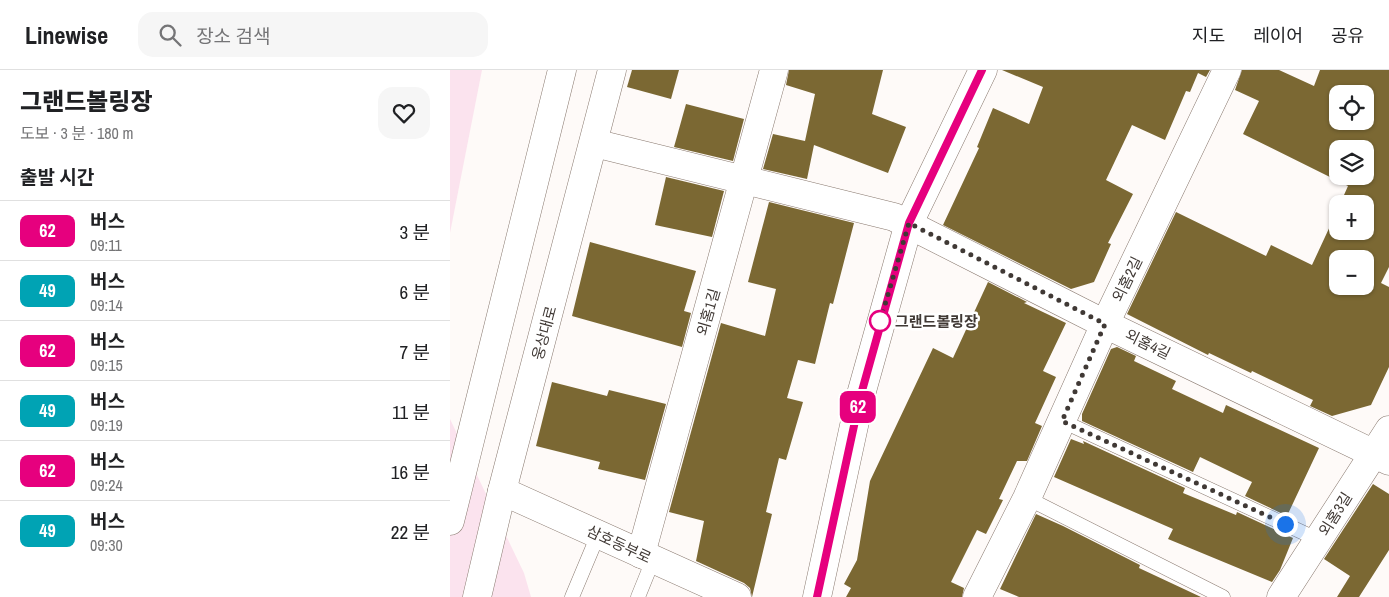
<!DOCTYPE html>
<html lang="ko">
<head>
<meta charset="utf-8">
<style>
	body { margin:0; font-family:"Archivo Narrow","Noto Sans KR",sans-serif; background:#f6f6f6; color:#202124; height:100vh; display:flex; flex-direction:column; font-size:19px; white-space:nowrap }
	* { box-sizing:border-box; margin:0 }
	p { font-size:16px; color:#757577 }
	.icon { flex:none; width:28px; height:28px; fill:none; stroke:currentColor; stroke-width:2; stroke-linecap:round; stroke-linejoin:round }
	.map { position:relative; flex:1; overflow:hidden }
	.drawer { display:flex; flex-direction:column; background:#fff; width:450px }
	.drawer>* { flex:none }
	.badge { padding:0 10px; border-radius:8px; font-size:18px; line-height:32px }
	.fabs { position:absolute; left:879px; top:15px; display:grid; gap:10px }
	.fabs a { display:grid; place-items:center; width:45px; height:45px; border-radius:10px; background:#fff; box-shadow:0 1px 4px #0004; font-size:25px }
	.you { position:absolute; width:25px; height:25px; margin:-12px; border:4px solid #fff; border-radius:50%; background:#1a73e8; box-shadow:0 0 0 8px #1a73e833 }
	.map>.badge { position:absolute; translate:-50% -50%; box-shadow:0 0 0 2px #fff }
	h2 { padding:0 20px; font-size:19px; line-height:45px }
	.round { display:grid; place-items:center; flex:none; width:52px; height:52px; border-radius:15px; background:#f6f6f6 }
	.headline { display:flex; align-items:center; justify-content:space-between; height:85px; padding:0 20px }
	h1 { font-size:24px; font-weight:800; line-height:38px }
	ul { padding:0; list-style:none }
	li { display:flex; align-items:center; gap:15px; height:60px; padding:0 20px; border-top:1px solid #e0e0e0 }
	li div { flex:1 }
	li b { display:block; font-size:19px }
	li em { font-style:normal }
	li .badge { min-width:55px; font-weight:700; text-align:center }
	header { display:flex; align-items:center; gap:30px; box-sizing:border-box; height:70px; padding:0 25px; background:#fff; border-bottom:1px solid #e0e0e0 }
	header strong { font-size:24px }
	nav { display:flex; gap:28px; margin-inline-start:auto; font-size:18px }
	.search { width:350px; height:45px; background:#f6f6f6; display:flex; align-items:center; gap:12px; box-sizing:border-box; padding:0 18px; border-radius:15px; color:#757577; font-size:19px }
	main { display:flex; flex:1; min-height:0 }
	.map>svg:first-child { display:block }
	.green { fill:#fbe3ee }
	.building { fill:#7b6833; fill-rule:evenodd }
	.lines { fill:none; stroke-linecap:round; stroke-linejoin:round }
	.lane-casing { stroke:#89796f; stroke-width:15 }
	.street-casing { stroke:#89796f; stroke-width:29 }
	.secondary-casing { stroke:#89796f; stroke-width:29 }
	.lane { stroke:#fff; stroke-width:14 }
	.street { stroke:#fff; stroke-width:28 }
	.secondary { stroke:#fff; stroke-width:28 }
	.line-casing { stroke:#fff; stroke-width:11 }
	.line { stroke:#e6007e; stroke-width:8 }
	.walk { stroke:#403935; stroke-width:5; stroke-dasharray:0 9 }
	.stop-dot { fill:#fff; stroke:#e6007e; stroke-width:2.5 }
	.labels { text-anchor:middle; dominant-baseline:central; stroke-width:5; stroke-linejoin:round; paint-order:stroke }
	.street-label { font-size:15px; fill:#403935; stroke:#fff }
	.stop-label { font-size:15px; font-weight:bold; fill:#403935; stroke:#fff; text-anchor:start }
</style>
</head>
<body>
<header>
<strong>Linewise</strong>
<div class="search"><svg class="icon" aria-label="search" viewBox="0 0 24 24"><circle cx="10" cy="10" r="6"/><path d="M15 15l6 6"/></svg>장소 검색</div>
<nav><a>지도</a><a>레이어</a><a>공유</a></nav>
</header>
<main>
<section class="drawer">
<div class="headline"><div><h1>그랜드볼링장</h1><p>도보 · 3 분 · 180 m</p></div><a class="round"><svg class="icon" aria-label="heart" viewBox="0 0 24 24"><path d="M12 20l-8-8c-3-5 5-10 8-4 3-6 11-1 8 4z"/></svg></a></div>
<h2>출발 시간</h2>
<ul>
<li><span class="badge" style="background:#e6007e;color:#fff">62</span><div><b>버스</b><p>09:11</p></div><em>3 분</em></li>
<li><span class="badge" style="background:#00a3b4;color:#fff">49</span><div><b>버스</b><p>09:14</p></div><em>6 분</em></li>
<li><span class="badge" style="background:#e6007e;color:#fff">62</span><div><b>버스</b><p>09:15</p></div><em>7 분</em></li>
<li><span class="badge" style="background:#00a3b4;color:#fff">49</span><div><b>버스</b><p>09:19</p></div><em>11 분</em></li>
<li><span class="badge" style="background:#e6007e;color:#fff">62</span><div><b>버스</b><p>09:24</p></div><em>16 분</em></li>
<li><span class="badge" style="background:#00a3b4;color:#fff">49</span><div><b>버스</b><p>09:30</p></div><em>22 분</em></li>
</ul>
</section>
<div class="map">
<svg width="939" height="527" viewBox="0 0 939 527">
	<rect width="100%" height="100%" fill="#fefaf8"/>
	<!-- green -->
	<g class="green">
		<polygon points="0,0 32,0 0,163"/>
		<polygon points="0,349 74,503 81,527 0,527"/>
	</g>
	<!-- building -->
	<g class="building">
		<polygon points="182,0 229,0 221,29 177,17"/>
		<polygon points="339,0 433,0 422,44 456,57 438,103 364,75 357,109 313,99 323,64 355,71 365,24 336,15"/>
		<polygon points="552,0 760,0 756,7 748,3 740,22 736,21 715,70 682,55 656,110 683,124 658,173 661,174 644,212 621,219 493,155 529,78 527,77 543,38 579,54 593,17"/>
		<path d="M792,0H829L864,16L870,0H939V197L931,213L939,217V297L921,335L882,346L860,336L863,330L802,301L801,303L759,283L758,285L677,244L726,142L816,186L821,175L862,195L888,139V161H915V134H890L898,116L793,64L809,31L785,20ZM888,24H915V51H888ZM888,79H915V106H888ZM888,189H915V216H888Z"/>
		<polygon points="236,34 294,49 283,91 224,77"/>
		<polygon points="216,107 274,121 262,167 205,155"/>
		<polygon points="319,132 404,153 383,234 380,233 365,294 348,290 337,328 353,332 336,390 329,388 316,442 322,444 302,527 300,518 294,513 246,491 254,451 219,442 271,253 315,266 326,219 298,212"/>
		<polygon points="140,172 246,201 234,241 241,243 232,277 122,246"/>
		<polygon points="538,212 577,232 574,233 616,253 593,301 606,307 585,353 592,356 577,391 567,391 549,429 553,430 536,464 527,460 501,512 514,518 512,527 396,527 401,518 394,514 407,490 420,411 483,278 503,288"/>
		<polygon points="667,277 686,286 684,291 726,311 722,319 773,343 776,335 869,378 837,446 795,426 802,412 750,387 743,402 632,351 632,344 661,279"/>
		<polygon points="102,312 157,326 159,320 216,334 195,410 148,399 150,392 86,376"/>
		<polygon points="621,369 634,374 633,371 735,418 733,423 786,445 787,442 843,468 830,500 822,512 718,469 723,459 604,407"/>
		<polygon points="923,414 939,424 939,480 909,527 887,527 900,506 874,489"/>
		<polygon points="586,444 613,456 690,495 689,498 751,527 569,527 550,519"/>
	</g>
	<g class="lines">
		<defs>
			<g id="lane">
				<polyline points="612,351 869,470"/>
				<polyline points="577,428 773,527"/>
				<polyline points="122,527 148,465"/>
				<polyline points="188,527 203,490"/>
			</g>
			<g id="street">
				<polyline points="144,73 444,147 655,254 939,391"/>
				<polyline points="191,484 324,0"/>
				<polyline points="527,527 577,428 655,254 777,0"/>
				<polyline points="831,527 939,360"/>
			</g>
			<g id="secondary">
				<polyline points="52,421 287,527"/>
				<polyline points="0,451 112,0"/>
				<polyline points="27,527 52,421 162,0"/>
				<polyline points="367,527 410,328 459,153 533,0"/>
			</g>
		</defs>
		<!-- lane casing -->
		<use href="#lane" class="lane-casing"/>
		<!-- street casing -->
		<use href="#street" class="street-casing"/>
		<!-- secondary casing -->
		<use href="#secondary" class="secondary-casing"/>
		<!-- lane -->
		<use href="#lane" class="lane"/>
		<!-- street -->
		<use href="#street" class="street"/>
		<!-- secondary -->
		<use href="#secondary" class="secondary"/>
	</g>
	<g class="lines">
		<defs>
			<polyline id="line" points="367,527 410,328 459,153 532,0"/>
		</defs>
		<!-- line casing -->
		<use href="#line" class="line-casing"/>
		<!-- line -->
		<use href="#line" class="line"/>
		<!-- walk -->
		<polyline class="walk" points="430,251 429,255 459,153 655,254 612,351 835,454"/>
	</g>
	<!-- markers -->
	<circle class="stop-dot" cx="430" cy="251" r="10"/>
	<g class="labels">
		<!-- street labels -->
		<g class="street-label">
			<text transform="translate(677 209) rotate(-64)">외홈2길</text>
			<text transform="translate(258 242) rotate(-74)">외홈1길</text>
			<text transform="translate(94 263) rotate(-75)">웅상대로</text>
			<text transform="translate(698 274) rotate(26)">외홈4길</text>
			<text transform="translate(885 444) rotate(-58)">외홈3길</text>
			<text transform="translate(169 474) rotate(25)">삼호동부로</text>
		</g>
		<!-- stop labels -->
		<g class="stop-label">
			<text x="445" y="251">그랜드볼링장</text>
		</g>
	</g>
</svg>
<div class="fabs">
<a><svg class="icon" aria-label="locate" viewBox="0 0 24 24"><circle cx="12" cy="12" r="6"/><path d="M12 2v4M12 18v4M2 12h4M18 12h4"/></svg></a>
<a><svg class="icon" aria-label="layers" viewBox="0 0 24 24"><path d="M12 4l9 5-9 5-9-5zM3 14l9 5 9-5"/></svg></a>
<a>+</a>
<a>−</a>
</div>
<div class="you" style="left:835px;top:454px"></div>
<b class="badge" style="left:408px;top:337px;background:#e6007e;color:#fff">62</b>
</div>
</main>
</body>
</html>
